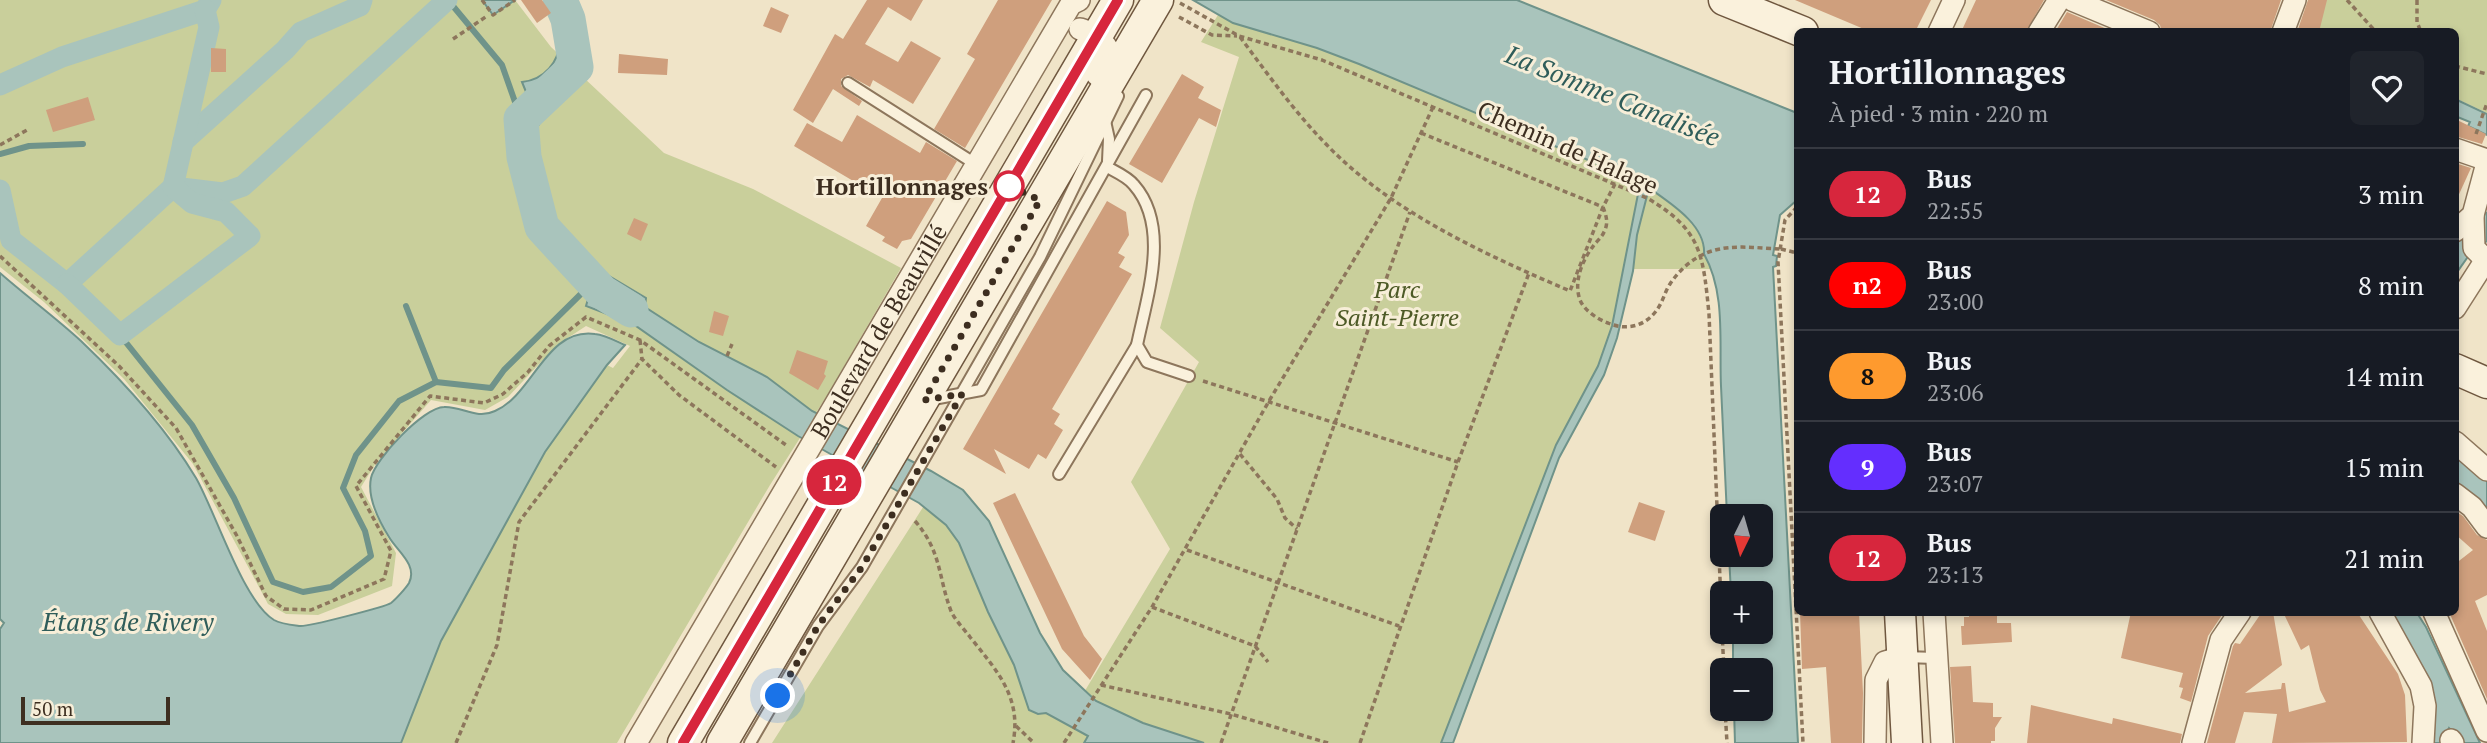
<!DOCTYPE html>
<html lang="fr">
<head>
<meta charset="utf-8">
<style>
	body { margin:0; font-family:"PT Serif",serif; background:#20242c; color:#f1f3f6; height:100vh; display:flex; flex-direction:column; font-size:26px; white-space:nowrap }
	* { box-sizing:border-box; margin:0 }
	p { font-size:23px; color:#9ea1a6 }
	.icon { flex:none; width:38px; height:38px; fill:none; stroke:currentColor; stroke-width:2; stroke-linecap:round; stroke-linejoin:round }
	.map { position:relative; flex:1; overflow:hidden }
	.drawer { position:absolute; left:1794px; top:28px; width:665px; height:588px; display:flex; flex-direction:column; background:#171b24; border-radius:10px; box-shadow:0 4px 10px #0003 }
	.drawer>* { flex:none }
	.badge { padding:0 14px; border-radius:23px; font-size:24px; line-height:46px }
	.needle { width:46px; rotate:185deg }
	.fabs { position:absolute; left:1710px; top:504px; display:grid; gap:14px }
	.fabs a { display:grid; place-items:center; width:63px; height:63px; border-radius:10px; background:#171b24; box-shadow:0 4px 10px #0003; font-size:35px }
	.scale { position:absolute; left:21px; bottom:18px; width:149px; box-sizing:border-box; padding-left:7px; border:4px solid #3d2e20; border-top:0; font-size:19px; line-height:24px; white-space:nowrap; color:#3d2e20; -webkit-text-stroke:5px #f7eed8; paint-order:stroke }
	.you { position:absolute; width:35px; height:35px; margin:-18px; border:5px solid #fff; border-radius:50%; background:#1a73e8; box-shadow:0 0 0 10px #1a73e833 }
	.map>.badge { position:absolute; translate:-50% -50%; box-shadow:0 0 0 4px #fff }
	.round { display:grid; place-items:center; flex:none; width:74px; height:74px; border-radius:10px; background:#20242c }
	.overview { display:flex; align-items:center; justify-content:space-between; height:119px; padding:0 35px }
	h1 { font-size:33px; font-weight:800; line-height:52px }
	ul { padding:0; list-style:none }
	li { display:flex; align-items:center; gap:21px; height:91px; padding:0 35px; border-top:2px solid #363941 }
	li div { flex:1 }
	li b { display:block; font-size:26px }
	li em { font-style:normal }
	li .badge { min-width:77px; font-weight:700; text-align:center }
	.map>svg:first-child { display:block }
	.green { fill:#c9cf9b }
	.water { fill:#a9c4bc; stroke:#6f938a; stroke-width:2 }
	.lines { fill:none; stroke-linecap:round; stroke-linejoin:round }
	.stream { stroke:#6f938a; stroke-width:6 }
	.canal { stroke:#a9c4bc; stroke-width:21 }
	.river { stroke:#a9c4bc; stroke-width:35 }
	.building { fill:#cf9f7d }
	.lane-casing { stroke:#8d765c; stroke-width:14 }
	.street-casing { stroke:#8d765c; stroke-width:24 }
	.secondary-casing { stroke:#6f573f; stroke-width:33 }
	.path { stroke:#8d765c; stroke-width:3.5; stroke-dasharray:5 3.5; stroke-linecap:butt }
	.lane { stroke:#faf1dc; stroke-width:10 }
	.street { stroke:#faf1dc; stroke-width:21 }
	.secondary { stroke:#faf1dc; stroke-width:30 }
	.path-bridge { stroke:#8d765c; stroke-width:3.5; stroke-dasharray:5 3.5; stroke-linecap:butt }
	.line-casing { stroke:#fff; stroke-width:16 }
	.line { stroke:#d7263d; stroke-width:10 }
	.walk { stroke:#3d2e20; stroke-width:7; stroke-dasharray:0 12.6 }
	.stop-dot { fill:#fff; stroke:#d7263d; stroke-width:3.5 }
	.labels { text-anchor:middle; dominant-baseline:central; stroke-width:6; stroke-linejoin:round; paint-order:stroke }
	.street-label { font-size:24px; fill:#3d2e20; stroke:#f7eed8 }
	.stop-label { font-size:24px; font-weight:bold; fill:#3d2e20; stroke:#f7eed8; text-anchor:end }
	.park-label { font-size:24px; font-style:italic; fill:#4d5a26; stroke:#f7eed8 }
	.water-label { font-size:26px; font-style:italic; fill:#2f5d5a; stroke:#f7eed8 }
</style>
</head>
<body>
<div class="map">
<svg width="2487" height="743" viewBox="0 0 2487 743">
	<rect width="100%" height="100%" fill="#f0e4c8"/>
	<!-- green -->
	<g class="green">
		<polygon points="0,0 515,0 551,47 664,153 753,189 901,268 828,394 770,485 617,743 401,743 441,641 468,591 545,452 607,365 613,368 630,346 586,326 557,345 508,397 485,410 431,400 376,463 361,487 396,553 392,586 318,615 286,614 268,604 193,464 124,379 44,302 0,267"/>
		<polygon points="2311,0 2487,0 2487,113 2455,98 2455,32 2300,32"/>
		<polygon points="1218,15 1233,23 1317,48 1359,64 1641,181 1685,216 1698,232 1705,250 1704,254 1712,269 1624,269 1612,326 1598,366 1556,445 1441,743 772,743 927,501 960,527 1071,714 1170,549 1131,482 1199,362 1160,328 1194,202 1239,57 1201,42"/>
	</g>
	<!-- water -->
	<g class="water">
		<polygon points="482,0 515,0 493,15"/>
		<path d="M548,0H574C581,14 593,69 582,81C568,97 549,104 539,124L522,82C543,80 561,62 559,39C558,26 552,12 548,0Z"/>
		<path d="M1193,0H1517L1797,113V200L1780,215L1773,255L1777,256L1776,266L1773,267L1798,743H1735L1734,709H1760V670H1733V632H1760V593H1731L1729,555H1760V516H1727C1725,473 1723,430 1721,386C1719,343 1726,293 1704,254C1706,225 1670,203 1649,188L1637,235L1633,271L1617,338L1604,375L1559,458L1453,743H1441L1556,445L1598,366L1612,326L1638,194L1643,183L1359,64L1317,48L1233,23Z"/>
		<polygon points="2455,99 2487,114 2487,135 2468,126 2470,122 2455,116"/>
		<polygon points="2485,212 2487,213 2487,241 2469,252 2467,258 2455,275 2455,239 2483,220"/>
		<polygon points="594,267 646,298 645,307 699,342 767,377 812,411 931,471 963,490 989,521 1040,633 1063,670 1096,701 1143,723 1204,743 1084,743 1088,736 1046,713 1038,714 1029,710 1014,665 988,612 959,543 946,525 919,503 798,436 727,390 633,324 586,306 593,282"/>
		<path d="M0,273C26,296 55,317 81,341C123,381 166,428 196,478C216,513 243,601 274,620C281,624 292,625 300,626C307,627 385,607 391,603C396,599 406,588 409,583C418,565 397,551 389,537C379,521 367,497 371,478C375,459 424,407 444,407C462,406 476,420 495,411C533,395 546,327 595,334C605,335 616,341 625,345L607,365L545,452L441,641L401,743H0V629L4,623L0,619Z"/>
		<polygon points="2455,448 2487,474 2487,517 2455,486"/>
		<polygon points="2391,613 2417,613 2426,627 2480,743 2464,743 2449,728 2443,743 2426,743"/>
	</g>
	<g class="lines">
		<!-- stream -->
		<g class="stream">
			<polyline points="448,0 502,65 521,119"/>
			<polyline points="0,154 29,146 83,144"/>
			<polyline points="406,306 436,382"/>
			<polyline points="120,335 192,425 234,498 273,582 303,592 331,587 371,556 365,531 343,488 356,455 399,401 436,382 491,388 504,370 593,282"/>
		</g>
		<!-- canal -->
		<g class="canal">
			<polyline points="0,85 62,57 205,10 211,0"/>
			<polyline points="183,142 285,50 301,32 360,6 362,0"/>
			<polyline points="0,190 11,240 67,284 173,187 223,193 243,186 447,0"/>
			<polyline points="67,284 120,335 250,236 226,212 192,203 173,187 209,27 205,10"/>
		</g>
		<!-- river -->
		<polyline class="river" points="560,0 568,19 576,67 521,119 524,157 542,227 602,292 631,310"/>
	</g>
	<!-- building -->
	<g class="building">
		<polygon points="521,0 542,0 551,13 537,23"/>
		<polygon points="867,0 923,0 911,21 888,7 865,44 898,62 911,41 941,58 913,104 873,80 870,87 848,75 841,79 841,86 862,101 859,106 833,89 813,123 793,110 835,34 843,39"/>
		<polygon points="998,0 1052,0 965,148 934,129 975,59 967,54"/>
		<polygon points="1795,0 1931,0 1915,32 1871,32"/>
		<polygon points="1976,0 2044,0 2026,32 1961,32"/>
		<polygon points="2106,0 2281,0 2270,32 2162,32 2160,25 2154,20"/>
		<polygon points="2308,0 2327,0 2319,32 2297,32"/>
		<polygon points="771,7 789,15 781,33 763,26"/>
		<polygon points="2067,12 2114,32 2055,32"/>
		<polygon points="211,48 226,49 226,72 211,72"/>
		<polygon points="619,54 668,59 667,75 618,73"/>
		<polygon points="1182,74 1204,87 1198,98 1221,110 1216,127 1199,118 1162,183 1129,164"/>
		<polygon points="88,97 95,120 53,132 46,110"/>
		<polygon points="857,115 920,153 926,142 957,161 911,239 902,241 897,249 882,241 885,237 866,226 882,198 794,146 807,123 842,142"/>
		<polygon points="2455,119 2486,134 2482,144 2455,136"/>
		<polygon points="2455,163 2471,168 2455,203"/>
		<polygon points="1107,201 1126,212 1129,235 1118,253 1125,257 1119,267 1132,274 1052,409 1060,414 1054,424 1063,430 1046,459 1038,454 1029,469 994,449 1006,474 963,449"/>
		<polygon points="634,218 648,224 641,241 627,234"/>
		<polygon points="714,311 729,316 723,336 709,332"/>
		<polygon points="797,350 828,361 824,374 826,376 818,390 789,373"/>
		<polygon points="1015,493 1084,636 1102,659 1090,680 1062,649 993,503"/>
		<polygon points="1639,502 1665,511 1655,541 1628,532"/>
		<polygon points="2455,511 2463,516 2477,535 2487,540 2487,595 2475,601 2487,631 2487,699 2449,612 2455,612 2455,564 2473,550 2455,534"/>
		<polygon points="1800,612 1859,612 1863,693 1862,743 1831,743 1826,667 1802,669"/>
		<polygon points="1969,612 1997,612 1997,623 2011,623 2012,642 1962,645 1961,626 1964,626 1964,617 1969,617"/>
		<polygon points="2131,612 2224,612 2208,636 2191,702 2180,698 2183,688 2179,687 2183,673 2121,658"/>
		<polygon points="2262,612 2273,612 2282,665 2245,693 2281,689 2282,683 2285,683 2289,712 2326,702 2320,690 2309,645 2301,650 2283,612 2357,612 2398,674 2405,695 2407,742 2272,743 2277,714 2244,712 2235,743 2207,743 2233,646 2235,643 2240,644"/>
		<polygon points="1971,666 1973,702 1993,703 1993,717 2002,717 1995,728 1995,741 1991,741 1991,743 1955,743 1950,667"/>
		<polygon points="2031,705 2112,724 2113,718 2156,728 2182,734 2180,743 2027,743"/>
	</g>
	<g class="lines">
		<defs>
			<g id="lane">
				<polyline points="848,83 977,165"/>
				<polyline points="1105,121 1109,139 1108,161"/>
				<path d="M1107,167C1116,172 1128,177 1134,185C1171,227 1147,296 1137,345L1147,362L1189,376"/>
				<polyline points="928,400 981,390 1146,95"/>
				<polyline points="1059,474 1137,345"/>
				<polyline points="1904,657 1936,658"/>
				<polyline points="750,743 818,626 862,567 1040,257 1118,96"/>
			</g>
			<g id="street">
				<polyline points="2072,0 2149,32"/>
				<polyline points="1080,29 1098,35 1110,52 1097,75"/>
				<polyline points="1939,32 1954,0"/>
				<polyline points="2039,32 2059,0"/>
				<polyline points="2283,32 2295,0"/>
				<polyline points="2455,149 2487,160"/>
				<polyline points="2473,215 2474,248 2486,260"/>
				<polyline points="2455,231 2473,215 2487,163"/>
				<polyline points="2455,308 2487,258"/>
				<polyline points="2455,442 2487,470"/>
				<polyline points="2455,494 2472,507 2487,527"/>
				<polyline points="1934,612 1942,743"/>
				<polyline points="2380,612 2421,686 2425,706 2423,743"/>
				<polyline points="2434,612 2487,731"/>
				<polyline points="2451,740 2453,743"/>
				<path id="s1" d="M636,743L1071,4L1079,0"/>
				<polyline points="1875,743 1876,680 1885,662 1902,657"/>
				<polyline points="2193,743 2221,640 2240,612"/>
			</g>
			<g id="secondary">
				<polyline points="1724,0 1803,32"/>
				<polyline points="2455,369 2487,383"/>
				<polyline points="1900,612 1907,743"/>
				<polyline points="683,743 1118,0"/>
				<polyline points="722,743 1158,0"/>
			</g>
		</defs>
		<!-- lane casing -->
		<use href="#lane" class="lane-casing"/>
		<!-- street casing -->
		<use href="#street" class="street-casing"/>
		<!-- secondary casing -->
		<use href="#secondary" class="secondary-casing"/>
		<!-- path -->
		<g class="path">
			<polyline points="482,0 493,15 515,0"/>
			<polyline points="2347,0 2376,32"/>
			<polyline points="2417,0 2417,22 2421,32"/>
			<path d="M1180,3L1239,36L1322,60L1647,198C1702,230 1703,255 1709,314L1722,627"/>
			<polyline points="1179,17 1212,35 1237,36"/>
			<path d="M1240,37C1267,73 1293,110 1324,142C1389,211 1484,254 1570,291L1603,207L1615,184"/>
			<polyline points="453,39 487,16"/>
			<polyline points="2455,66 2487,74"/>
			<polyline points="1421,133 1603,207"/>
			<polyline points="2476,134 2487,103"/>
			<polyline points="0,145 27,130"/>
			<polyline points="1797,207 1785,220 1778,262 1803,743"/>
			<polyline points="1781,249 1797,253"/>
			<polyline points="0,256 119,366 176,428 237,536 266,596 284,609 311,610 384,579 391,551 356,486 430,396 484,403 503,394 528,372 549,346 586,317 640,340 786,445"/>
			<polyline points="640,340 642,359 679,395 776,467"/>
			<polyline points="727,356 732,344"/>
			<polyline points="1203,381 1458,462"/>
			<polyline points="1240,454 1277,499 1285,518 1297,529"/>
			<path d="M915,521C942,552 938,577 951,611C955,620 964,629 970,637C997,671 1022,697 1013,743"/>
			<polyline points="1187,550 1399,626"/>
			<polyline points="1152,607 1255,646 1268,662"/>
			<polyline points="1722,632 1724,670"/>
			<polyline points="1101,685 1231,714 1328,743"/>
			<polyline points="1725,709 1727,743"/>
			<polyline points="1016,726 1034,743"/>
			<polyline points="456,743 497,645 519,522 642,359"/>
			<polyline points="1064,743 1152,607 1269,401 1391,198 1433,107"/>
			<polyline points="1221,743 1410,212"/>
			<polyline points="1360,743 1458,462 1529,273"/>
		</g>
		<!-- lane -->
		<use href="#lane" class="lane"/>
		<!-- street -->
		<use href="#street" class="street"/>
		<!-- secondary -->
		<use href="#secondary" class="secondary"/>
		<!-- path-bridge -->
		<path class="path-bridge" d="M1603,207C1606,215 1609,223 1604,232C1602,237 1597,241 1594,245C1583,259 1573,281 1580,300C1584,310 1597,319 1608,323C1629,332 1650,325 1661,303C1664,297 1666,290 1670,284C1678,272 1688,262 1702,255C1725,243 1755,248 1781,249"/>
	</g>
	<g class="lines">
		<defs>
			<polyline id="line" points="683,743 1118,0"/>
		</defs>
		<!-- line casing -->
		<use href="#line" class="line-casing"/>
		<!-- line -->
		<use href="#line" class="line"/>
		<!-- walk -->
		<polyline class="walk" points="778,696 818,626 862,567 962,394 924,400 1040,200 1009,186"/>
	</g>
	<!-- markers -->
	<circle class="stop-dot" cx="1009" cy="186" r="14"/>
	<g class="labels">
		<!-- street labels -->
		<g class="street-label">
			<text transform="translate(1568 147) rotate(24)">Chemin de Halage</text>
			<text stroke="none"><textPath href="#s1" startOffset="478">Boulevard de Beauvillé</textPath></text>
		</g>
		<!-- stop labels -->
		<g class="stop-label">
			<text x="988" y="186">Hortillonnages</text>
		</g>
		<!-- park labels -->
		<g class="park-label">
			<text x="1397" y="289">Parc<tspan x="1397" dy="28">Saint-Pierre</tspan></text>
		</g>
		<!-- water labels -->
		<g class="water-label">
			<text transform="translate(1613 95) rotate(22)">La Somme Canalisée</text>
			<text x="128" y="621">Étang de Rivery</text>
		</g>
	</g>
</svg>
<div class="fabs">
<a><svg class="needle" viewBox="-14 -14 28 28"><path d="M0-13l5 13h-10z" fill="#e53935"/><path d="M0 13l5-13h-10z" fill="#9ea1a6"/></svg></a>
<a>+</a>
<a>−</a>
</div>
<div class="scale">50 m</div>
<div class="you" style="left:778px;top:696px"></div>
<b class="badge" style="left:834px;top:482px;background:#d7263d;color:#fff">12</b>
<section class="drawer">
<div class="overview"><div><h1>Hortillonnages</h1><p>À pied · 3 min · 220 m</p></div><a class="round"><svg class="icon" aria-label="heart" viewBox="0 0 24 24"><path d="M12 20l-8-8c-3-5 5-10 8-4 3-6 11-1 8 4z"/></svg></a></div>
<ul>
<li><span class="badge" style="background:#d7263d;color:#fff">12</span><div><b>Bus</b><p>22:55</p></div><em>3 min</em></li>
<li><span class="badge" style="background:#f00;color:#fff">n2</span><div><b>Bus</b><p>23:00</p></div><em>8 min</em></li>
<li><span class="badge" style="background:#fe9a2e;color:#111">8</span><div><b>Bus</b><p>23:06</p></div><em>14 min</em></li>
<li><span class="badge" style="background:#642efe;color:#fff">9</span><div><b>Bus</b><p>23:07</p></div><em>15 min</em></li>
<li><span class="badge" style="background:#d7263d;color:#fff">12</span><div><b>Bus</b><p>23:13</p></div><em>21 min</em></li>
</ul>
</section>
</div>
</body>
</html>
